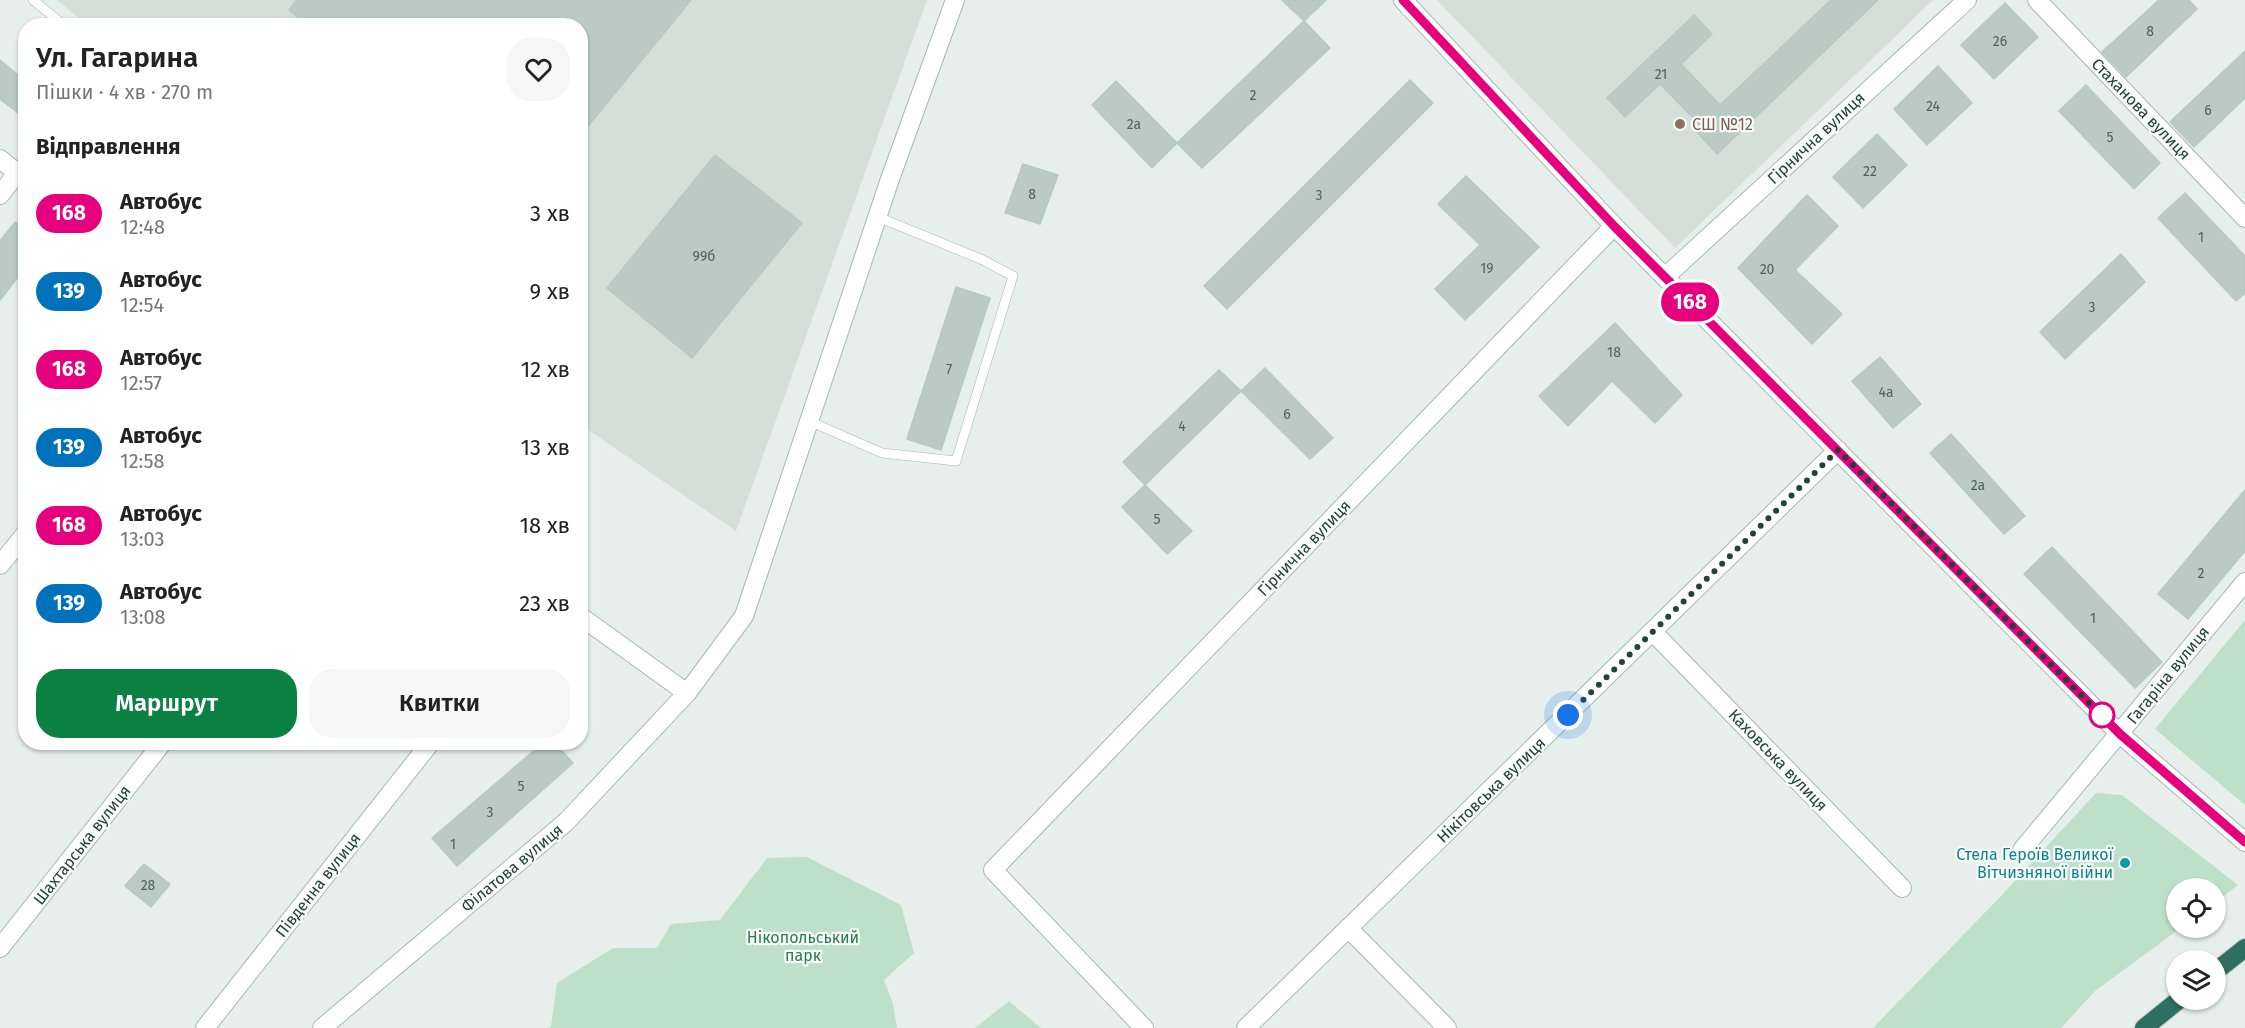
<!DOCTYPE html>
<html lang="uk">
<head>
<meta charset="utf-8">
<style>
	body { margin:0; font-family:"Fira Sans",sans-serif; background:#f6f6f6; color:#222; height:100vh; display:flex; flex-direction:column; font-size:22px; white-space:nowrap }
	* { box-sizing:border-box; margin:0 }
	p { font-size:20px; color:#767676 }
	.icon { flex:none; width:33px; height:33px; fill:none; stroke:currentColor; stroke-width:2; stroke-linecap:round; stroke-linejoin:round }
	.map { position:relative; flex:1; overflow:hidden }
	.sheet { position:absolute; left:18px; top:18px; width:570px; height:732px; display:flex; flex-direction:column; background:#fff; border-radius:24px; box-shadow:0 2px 4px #0004 }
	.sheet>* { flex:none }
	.badge { padding:0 12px; border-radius:20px; font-size:21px; line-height:39px }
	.fabs { position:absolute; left:2166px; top:878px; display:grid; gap:12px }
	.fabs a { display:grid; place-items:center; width:60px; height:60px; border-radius:50%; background:#fff; box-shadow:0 2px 4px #0004; font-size:30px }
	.you { position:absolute; width:30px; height:30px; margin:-15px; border:4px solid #fff; border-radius:50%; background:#1a73e8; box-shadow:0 0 0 9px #1a73e833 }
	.map>.badge { position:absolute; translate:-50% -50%; box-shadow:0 0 0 3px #fff }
	h2 { padding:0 18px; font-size:22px; line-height:54px }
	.round { display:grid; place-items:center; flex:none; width:63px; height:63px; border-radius:24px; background:#f6f6f6 }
	.overview { display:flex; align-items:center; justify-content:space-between; height:102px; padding:0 18px }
	h1 { font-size:28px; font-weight:600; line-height:45px }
	.button { display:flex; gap:12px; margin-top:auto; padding:12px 18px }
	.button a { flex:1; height:69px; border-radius:24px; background:#0b8043; color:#fff; font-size:24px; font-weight:600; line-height:69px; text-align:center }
	.button a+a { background:#f6f6f6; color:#222 }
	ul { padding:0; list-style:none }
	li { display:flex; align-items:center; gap:18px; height:78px; padding:0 18px }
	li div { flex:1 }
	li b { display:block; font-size:22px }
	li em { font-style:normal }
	li .badge { min-width:66px; font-weight:700; text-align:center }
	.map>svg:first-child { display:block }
	.built { fill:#d4dfda }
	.green { fill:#bfe0c8 }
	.building { fill:#bbcac4; stroke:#b8c9c2; stroke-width:1.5 }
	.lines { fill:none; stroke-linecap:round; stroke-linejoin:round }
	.lane-casing { stroke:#a8b8b2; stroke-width:10 }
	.street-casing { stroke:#a8b8b2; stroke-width:20 }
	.highway-casing { stroke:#c2cac8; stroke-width:20 }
	.lane { stroke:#fff; stroke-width:9 }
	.street { stroke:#fff; stroke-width:18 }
	.highway { stroke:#2f6f62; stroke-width:18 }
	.line-casing { stroke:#fff; stroke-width:14 }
	.line { stroke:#e6007e; stroke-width:9 }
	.walk { stroke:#24423a; stroke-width:6; stroke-dasharray:0 10.8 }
	.education-dot { fill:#8d6e63; stroke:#f7fbf9; stroke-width:2 }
	.stop-dot { fill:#fff; stroke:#e6007e; stroke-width:3 }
	.culture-dot { fill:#0f9aa8; stroke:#f7fbf9; stroke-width:2 }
	.labels { text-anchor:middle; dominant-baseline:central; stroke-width:4.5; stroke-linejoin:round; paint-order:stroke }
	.number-label { font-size:14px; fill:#4a645c }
	.street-label { font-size:16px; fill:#24423a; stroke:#f7fbf9 }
	.education-label { font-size:16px; fill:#785e54; stroke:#f7fbf9; text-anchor:start }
	.culture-label { font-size:16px; fill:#0d838f; stroke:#f7fbf9; text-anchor:end }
	.park-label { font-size:16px; fill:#2d7a4b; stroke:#f7fbf9 }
</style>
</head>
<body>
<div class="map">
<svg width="2245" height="1028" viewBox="0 0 2245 1028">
	<rect width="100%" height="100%" fill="#e6efeb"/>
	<!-- built -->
	<g class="built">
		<polygon points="57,0 927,0 736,531 581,425 580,26 88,26"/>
		<polygon points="1437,0 1933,0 1675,248"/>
	</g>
	<!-- green -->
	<g class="green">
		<polygon points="2245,620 2245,805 2155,729"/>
		<polygon points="2096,793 2122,795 2238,885 2216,902 2216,888 2176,888 2176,927 2182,927 2095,991 2061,1028 1873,1028 2000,897"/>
		<polygon points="807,857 901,905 914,953 884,980 893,1004 897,1028 549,1028 551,1026 557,983 613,948 657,948 671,924 720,920 767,858"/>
		<polygon points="1009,1001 1041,1028 975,1028"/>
	</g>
	<!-- building -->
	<g class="building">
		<polygon points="297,0 691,0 580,136 580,26 308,26 289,10"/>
		<polygon points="1282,0 1326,0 1304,21"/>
		<polygon points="1831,0 1878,0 1717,154 1695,130 1700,125 1660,84 1625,117 1607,98 1694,15 1712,34 1681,64 1720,105"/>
		<polygon points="2159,0 2189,0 2197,9 2126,77 2102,52"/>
		<polygon points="2005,3 2038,37 1994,79 1961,45"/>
		<polygon points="1304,21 1330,48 1202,168 1177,143"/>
		<polygon points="2245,51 2245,98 2194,147 2170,122"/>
		<polygon points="0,60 26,81 26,119 0,99"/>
		<polygon points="1938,66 1972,103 1927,145 1894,109"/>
		<polygon points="1410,80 1433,103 1227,309 1204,286"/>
		<polygon points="1116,81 1177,143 1152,168 1092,105"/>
		<polygon points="2086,85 2160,163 2134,189 2059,111"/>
		<polygon points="1877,134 1907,165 1863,208 1833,177"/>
		<polygon points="715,155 802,223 692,358 607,288"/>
		<polygon points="1023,164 1058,175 1040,224 1005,213"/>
		<polygon points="1466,176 1539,247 1465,320 1435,289 1480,245 1438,204"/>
		<polygon points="2185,193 2245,256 2245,293 2236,301 2158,218"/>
		<polygon points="1807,195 1838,226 1795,270 1842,314 1812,344 1738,268"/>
		<polygon points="15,222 26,230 26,267 0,300 0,241"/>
		<polygon points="2121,254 2145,282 2065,359 2040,332"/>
		<polygon points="956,287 990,298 941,450 907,439"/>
		<polygon points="1615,323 1682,395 1655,423 1612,381 1568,426 1539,396"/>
		<polygon points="1880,357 1921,404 1893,428 1852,381"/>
		<polygon points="1265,368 1333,438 1310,459 1241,391"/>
		<polygon points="1219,370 1241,391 1145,485 1123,462"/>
		<polygon points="1951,434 2025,516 2004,534 1930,453"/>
		<polygon points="1145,485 1192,531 1167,554 1122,507"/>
		<polygon points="2245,490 2245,551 2188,619 2158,594"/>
		<polygon points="2052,547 2162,662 2135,688 2024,574"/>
		<polygon points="544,742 554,742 573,763 457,866 432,838"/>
		<polygon points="144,864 170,884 151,907 125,886"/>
	</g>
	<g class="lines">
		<defs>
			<g id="lane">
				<polyline points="33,0 65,26"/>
				<polyline points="809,421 882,453 956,461 1013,276 983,260 878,217"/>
			</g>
			<g id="street">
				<polyline points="1403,0 1614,226 2120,734 2245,842"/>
				<polyline points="2037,0 2245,218"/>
				<polyline points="0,159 26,180"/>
				<polyline points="0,195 17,173"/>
				<polyline points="1665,277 1967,0"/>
				<polyline points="0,565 26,533"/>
				<polyline points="580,616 687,693"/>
				<polyline points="1653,632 1902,888"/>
				<polyline points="2022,850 2245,582"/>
				<polyline points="1348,928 1447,1028"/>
				<polyline points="0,948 163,742"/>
				<polyline points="205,1028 431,742"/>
				<polyline points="322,1028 566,822 687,693 744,616 890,179 955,0"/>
				<polyline points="1144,1028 993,870 1614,226"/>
				<polyline points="1246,1028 1838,450"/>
			</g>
			<g id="highway">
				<polyline points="2216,971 2245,948"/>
				<polyline points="2144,1028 2180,999"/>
			</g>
		</defs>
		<!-- lane casing -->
		<use href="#lane" class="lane-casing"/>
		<!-- street casing -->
		<use href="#street" class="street-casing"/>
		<!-- highway casing -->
		<use href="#highway" class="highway-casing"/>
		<!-- lane -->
		<use href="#lane" class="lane"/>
		<!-- street -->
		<use href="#street" class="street"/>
		<!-- highway -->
		<use href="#highway" class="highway"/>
	</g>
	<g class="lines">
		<defs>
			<polyline id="line" points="1403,0 1614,226 2120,734 2245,842"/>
		</defs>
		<!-- line casing -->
		<use href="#line" class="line-casing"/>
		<!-- line -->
		<use href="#line" class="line"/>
		<!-- walk -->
		<polyline class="walk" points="1568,715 1838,450 2103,717 2102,715"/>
	</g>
	<!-- markers -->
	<circle class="education-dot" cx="1680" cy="124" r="6"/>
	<circle class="stop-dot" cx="2102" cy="715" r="12"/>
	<circle class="culture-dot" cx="2125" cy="863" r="6"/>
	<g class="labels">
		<!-- number labels -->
		<g class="number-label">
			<text x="2150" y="31">8</text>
			<text x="2000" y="41">26</text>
			<text x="1661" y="74">21</text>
			<text x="1253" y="95">2</text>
			<text x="1933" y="106">24</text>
			<text x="2208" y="110">6</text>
			<text x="1134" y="124">2а</text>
			<text x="2110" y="137">5</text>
			<text x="1870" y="171">22</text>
			<text x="1032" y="194">8</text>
			<text x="1319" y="195">3</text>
			<text x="2201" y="237">1</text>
			<text x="704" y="256">99б</text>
			<text x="1487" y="268">19</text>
			<text x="1767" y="269">20</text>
			<text x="2092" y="307">3</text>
			<text x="1614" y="352">18</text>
			<text x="949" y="369">7</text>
			<text x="1886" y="392">4а</text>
			<text x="1287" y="414">6</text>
			<text x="1182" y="426">4</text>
			<text x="1978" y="485">2а</text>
			<text x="1157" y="519">5</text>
			<text x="2201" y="573">2</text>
			<text x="2093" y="618">1</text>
			<text x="521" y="786">5</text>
			<text x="490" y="812">3</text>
			<text x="453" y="844">1</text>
			<text x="148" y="885">28</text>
		</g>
		<!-- street labels -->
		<g class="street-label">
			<text transform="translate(2141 109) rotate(46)">Стаханова вулиця</text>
			<text transform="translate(1816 138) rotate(-43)">Гірнична вулиця</text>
			<text transform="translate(1304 548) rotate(-46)">Гірнична вулиця</text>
			<text transform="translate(2168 675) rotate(-51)">Гагаріна вулиця</text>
			<text transform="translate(1778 760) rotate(46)">Каховська вулиця</text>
			<text transform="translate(1491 790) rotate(-44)">Нікітовська вулиця</text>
			<text transform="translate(82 845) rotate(-52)">Шахтарська вулиця</text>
			<text transform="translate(512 868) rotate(-40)">Філатова вулиця</text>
			<text transform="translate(318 885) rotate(-52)">Південна вулиця</text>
		</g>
		<!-- education labels -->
		<g class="education-label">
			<text x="1692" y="124">СШ №12</text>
		</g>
		<!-- culture labels -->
		<g class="culture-label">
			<text x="2113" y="854">Стела Героїв Великої<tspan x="2113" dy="18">Вітчизняної війни</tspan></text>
		</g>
		<!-- park labels -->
		<g class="park-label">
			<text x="803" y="937">Нікопольський<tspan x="803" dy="18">парк</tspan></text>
		</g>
	</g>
</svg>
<div class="fabs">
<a><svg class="icon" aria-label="locate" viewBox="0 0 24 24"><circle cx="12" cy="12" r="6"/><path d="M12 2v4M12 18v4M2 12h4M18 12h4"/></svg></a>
<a><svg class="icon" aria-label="layers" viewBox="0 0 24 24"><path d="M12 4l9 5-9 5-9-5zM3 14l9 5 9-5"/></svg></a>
</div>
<div class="you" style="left:1568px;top:715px"></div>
<b class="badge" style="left:1690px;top:302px;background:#e6007e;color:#fff">168</b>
<section class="sheet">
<div class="overview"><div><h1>Ул. Гагарина</h1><p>Пішки · 4 хв · 270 m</p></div><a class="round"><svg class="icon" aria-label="heart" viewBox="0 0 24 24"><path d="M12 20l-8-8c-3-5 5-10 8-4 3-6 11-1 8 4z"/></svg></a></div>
<h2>Відправлення</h2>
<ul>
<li><span class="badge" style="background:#e6007e;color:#fff">168</span><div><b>Автобус</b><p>12:48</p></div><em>3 хв</em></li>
<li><span class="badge" style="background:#0072bc;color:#fff">139</span><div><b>Автобус</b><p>12:54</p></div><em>9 хв</em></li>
<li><span class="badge" style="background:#e6007e;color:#fff">168</span><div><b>Автобус</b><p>12:57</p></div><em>12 хв</em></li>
<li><span class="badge" style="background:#0072bc;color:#fff">139</span><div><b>Автобус</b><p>12:58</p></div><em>13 хв</em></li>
<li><span class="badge" style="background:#e6007e;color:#fff">168</span><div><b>Автобус</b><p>13:03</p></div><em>18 хв</em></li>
<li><span class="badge" style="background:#0072bc;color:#fff">139</span><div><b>Автобус</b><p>13:08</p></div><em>23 хв</em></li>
</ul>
<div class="button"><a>Маршрут</a><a>Квитки</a></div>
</section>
</div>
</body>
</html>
